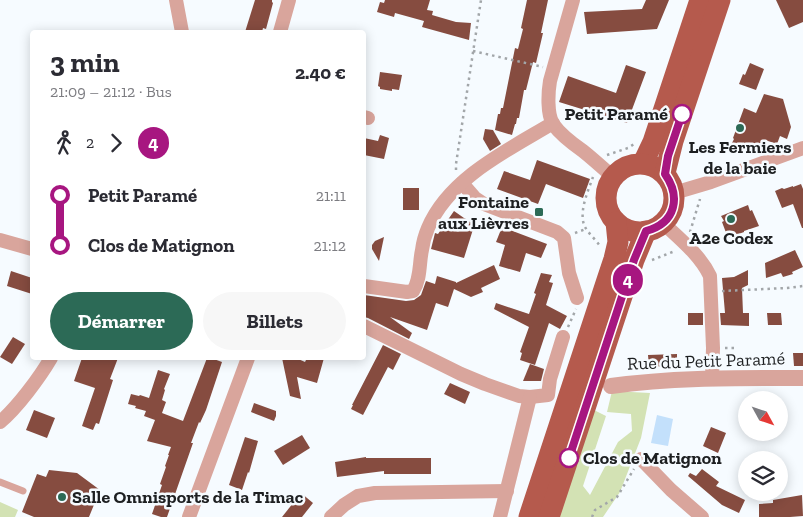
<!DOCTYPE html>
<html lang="fr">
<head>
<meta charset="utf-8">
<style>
	body { margin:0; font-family:"Zilla Slab",serif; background:#f7f7f7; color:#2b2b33; height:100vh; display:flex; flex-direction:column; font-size:19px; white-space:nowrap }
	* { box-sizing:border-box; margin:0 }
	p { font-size:16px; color:#7c7c81 }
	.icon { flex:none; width:28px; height:28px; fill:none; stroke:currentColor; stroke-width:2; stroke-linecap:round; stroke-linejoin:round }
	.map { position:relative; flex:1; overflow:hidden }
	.drawer { position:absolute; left:30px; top:30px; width:336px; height:330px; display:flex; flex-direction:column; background:#fff; border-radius:5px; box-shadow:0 2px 12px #0003 }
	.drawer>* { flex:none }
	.badge { padding:0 10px; border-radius:16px; font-size:18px; line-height:32px }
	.needle { width:32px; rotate:130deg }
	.fabs { position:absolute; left:738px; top:391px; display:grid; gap:10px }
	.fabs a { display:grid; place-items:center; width:50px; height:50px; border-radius:50%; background:#fff; box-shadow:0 2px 12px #0003; font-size:25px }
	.map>.badge { position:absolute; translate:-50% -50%; box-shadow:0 0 0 2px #fff }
	.legs { display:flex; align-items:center; gap:8px; height:55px; padding:0 20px; font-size:16px }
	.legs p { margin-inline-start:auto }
	.head { display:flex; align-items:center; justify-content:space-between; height:85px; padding:0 20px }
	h1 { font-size:28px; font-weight:700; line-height:38px }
	.cta { display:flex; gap:10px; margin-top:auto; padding:10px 20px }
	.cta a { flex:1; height:58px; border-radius:30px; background:#2c6a56; color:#fff; font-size:20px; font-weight:700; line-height:58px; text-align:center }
	.cta a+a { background:#f7f7f7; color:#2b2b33 }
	ul { padding:0 20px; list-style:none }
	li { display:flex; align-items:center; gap:18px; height:50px; font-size:19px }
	li i { display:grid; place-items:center; width:8px; height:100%; margin:0 6px; background:currentColor }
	li i::after { content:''; width:12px; height:12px; margin:-6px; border:4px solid; border-radius:50%; background:#fff }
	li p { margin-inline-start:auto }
	li:first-child i { background:linear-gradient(#0000 50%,currentColor 0) }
	li:last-child i { background:linear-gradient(currentColor 50%,#0000 0) }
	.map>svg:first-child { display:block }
	.green { fill:#d3e2b4 }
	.water { fill:#c3e0fb }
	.building { fill:#864c40 }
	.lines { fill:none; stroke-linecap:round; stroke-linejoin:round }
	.path { stroke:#a2a6a9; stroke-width:2.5; stroke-dasharray:2.5 4; stroke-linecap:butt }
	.service { stroke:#d9a59c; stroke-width:7 }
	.minor { stroke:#d9a59c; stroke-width:14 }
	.tertiary { stroke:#d9a59c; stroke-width:16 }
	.primary { stroke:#b55a4d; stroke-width:21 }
	.line-1-casing { stroke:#fff; stroke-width:11 }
	.line-1 { stroke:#a71680; stroke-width:8 }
	.stop-1-dot { fill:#fff; stroke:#a71680; stroke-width:2.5 }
	.poi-dot { fill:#2c6a56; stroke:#f6fbff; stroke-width:2 }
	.labels { text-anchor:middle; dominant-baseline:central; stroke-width:5; stroke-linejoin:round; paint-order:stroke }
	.stop-label { font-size:18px; font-weight:bold; fill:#1d1f21; stroke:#f6fbff; text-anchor:end }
	.poi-label { font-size:18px; font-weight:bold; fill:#1d1f21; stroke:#f6fbff }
	.street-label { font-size:18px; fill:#1d1f21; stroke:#f6fbff }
</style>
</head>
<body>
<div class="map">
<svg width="803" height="517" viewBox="0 0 803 517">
	<rect width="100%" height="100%" fill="#f6fbff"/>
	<!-- green -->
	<g class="green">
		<polygon points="612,391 650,393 641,438 620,492 603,517 557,517 594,410 606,416 583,486 590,495 618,442 632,431 631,414 607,412"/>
		<polygon points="0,502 18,510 15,517 0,517"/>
	</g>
	<!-- water -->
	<polygon class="water" points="657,415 673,419 668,446 651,443"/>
	<!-- building -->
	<g class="building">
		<polygon points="255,0 272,0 272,2 273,3 266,29 263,28 262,32 245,32"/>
		<polygon points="385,0 430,0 427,10 433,11 432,15 456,22 471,23 469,40 422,27 424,21 395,13 394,17 377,12 380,2 384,3"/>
		<polygon points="527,0 548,0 541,33 543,33 536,63 533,62 526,90 524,90 519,118 517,118 516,124 515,124 512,135 495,130 498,114 500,114 501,108 503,108 515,48 518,49 523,29 521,28"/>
		<polygon points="646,0 669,0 657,29 587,34 584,12 642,9"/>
		<polygon points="776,0 803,0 803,22 789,28"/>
		<polygon points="750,63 764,69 756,90 739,84 743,74 745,75"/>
		<polygon points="626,65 646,72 627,123 559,102 568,76 616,93"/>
		<polygon points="380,72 402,75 399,90 392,89 392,91 380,89 380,87 378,86"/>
		<polygon points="764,94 783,99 791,127 787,139 780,136 777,144 765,140 763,147 754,151 732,143 734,139 733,138 744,108 756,113"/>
		<polygon points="485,129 493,130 501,144 490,151 483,139"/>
		<polygon points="380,135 389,138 384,159 364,155 364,138 378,141"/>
		<polygon points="537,160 590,179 583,198 546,184 538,204 497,189 504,171 530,180"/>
		<polygon points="801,184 803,189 803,228 802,228 793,204 782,208 775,191 782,188 784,189 793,186 793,187"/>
		<rect x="403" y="188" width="16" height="22"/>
		<polygon points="748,205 750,211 752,210 759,226 744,231 744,232 728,238 722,222 724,221 721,216"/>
		<polygon points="454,211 464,218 475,223 464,258 431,249 435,233 438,234"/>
		<polygon points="502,227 547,244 541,258 526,253 520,272 499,266 505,245 496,242"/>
		<polygon points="384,237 379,261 372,249 372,245 375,241"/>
		<polygon points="795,250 803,267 792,272 793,274 783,277 781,273 766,278 765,263"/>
		<polygon points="494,265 500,279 481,288 483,292 471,297 454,289 448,307 436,303 427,330 390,317 412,333 409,339 368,318 364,317 364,295 406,301 414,300 421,295 426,281 435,284 437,276 456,282 456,283"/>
		<polygon points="748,270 748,285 742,288 743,313 749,313 749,326 721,325 720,313 725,313 722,278 734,277"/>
		<polygon points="11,271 32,278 32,294 7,286"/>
		<polygon points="541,273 552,275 549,282 553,283 546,305 567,316 560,329 549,323 535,365 520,360 522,353 520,352 529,327 494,309 496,303 529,314 536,294 534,293"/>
		<rect x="688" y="313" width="15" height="12"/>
		<polygon points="767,313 781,313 782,325 768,325"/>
		<polygon points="13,337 25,344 12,364 0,357"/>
		<polygon points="383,345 401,354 393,370 388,367 363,415 351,409 353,405 352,405"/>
		<polygon points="793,353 803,353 803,366 794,366"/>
		<polygon points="677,354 677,366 649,367 648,355"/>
		<polygon points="82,358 118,358 110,379 113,380 99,424 96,423 93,430 82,426 95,388 74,381"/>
		<polygon points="207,358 211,358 222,362 206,410 200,423 199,422 191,443 193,443 167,517 161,517 152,514 162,485 160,484 166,467 165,466 169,455 168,455 171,447 147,441 155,420 144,416 146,411 135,408 136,406 128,404 131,394 139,396 140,395 149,398 158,370 170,374 164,389 165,390 162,400 166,402 162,413 183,421"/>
		<polygon points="282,358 296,358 305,362 307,358 324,358 317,383 297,377 301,399 290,396"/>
		<polygon points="530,364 544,369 541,381 523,381"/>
		<polygon points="450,383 470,392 465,404 444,394"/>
		<polygon points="254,403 276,411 276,416 274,421 251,412"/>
		<polygon points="34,410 55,418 47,438 26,430"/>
		<polygon points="711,427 726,433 718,453 703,446"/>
		<polygon points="302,435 310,448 283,465 274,451"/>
		<polygon points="245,437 258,441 249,473 248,472 242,490 229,485"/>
		<polygon points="366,457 366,458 431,458 431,474 384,474 384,471 337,477 335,462"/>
		<polygon points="702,469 719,482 716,486 745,500 739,513 722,505 688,476 690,473 696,476"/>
		<polygon points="49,470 77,473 100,490 89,517 34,517 22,512 37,474 46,477"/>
		<polygon points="301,493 313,503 302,517 282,517"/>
		<polygon points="802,495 803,516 790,517 759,517 759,504 773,503 773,500"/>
	</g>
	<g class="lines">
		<!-- path -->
		<g class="path">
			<polyline points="473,51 543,67"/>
			<polyline points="607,155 628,148 634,144"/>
			<polyline points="456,170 456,164 481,0"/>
			<path d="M593,177C588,191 578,213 585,227C589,234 596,240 600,246"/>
			<polyline points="690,232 700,199"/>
			<polyline points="575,233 586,229"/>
			<polyline points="652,260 675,251"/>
			<polyline points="722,291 787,288 803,286"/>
			<polyline points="568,327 576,309"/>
			<polyline points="725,348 736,348"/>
			<polyline points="592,517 595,510 617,497 634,469"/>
		</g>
		<!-- service -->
		<polyline class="service" points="0,482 23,491"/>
		<!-- minor -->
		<g class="minor">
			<polyline points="176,0 182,32"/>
			<path d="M573,0L550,81C548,93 547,114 553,124C560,134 573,144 583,151C593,159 603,168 613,177"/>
			<polyline points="280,32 289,0"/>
			<polyline points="364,117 368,118"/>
			<polyline points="462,183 475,198 484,204 557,232 564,238 569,273 577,298"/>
			<polyline points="674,193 711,182 803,148"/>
			<path d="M663,223C680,239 700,255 710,276L713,348L712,379"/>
			<polyline points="0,240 32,249"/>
			<path d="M364,286L407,292L413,291C421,279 419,263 422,250C423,242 425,235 428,228C449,178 508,150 553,123"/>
			<polyline points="364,326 461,374 485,384 519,396 530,397 548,395 550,379 563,337"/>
			<path d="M0,422C17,408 40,377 51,358"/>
			<polyline points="641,459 671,490 702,517"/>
			<polyline points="189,517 248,358"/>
			<polyline points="331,517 344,505 358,496 375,493 507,491"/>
			<polyline points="500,517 530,397"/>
		</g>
		<!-- tertiary -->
		<path class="tertiary" d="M611,386C674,377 739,378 803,378"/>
		<!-- primary -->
		<g class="primary">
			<polyline points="643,163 653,142 700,0"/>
			<circle cx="640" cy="198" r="34"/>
			<polyline points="665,173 673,141 720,0"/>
			<polyline points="529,517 607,280 614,259 618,242 616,222"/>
			<polyline points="549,517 634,260 646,231"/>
		</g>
	</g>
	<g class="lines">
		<defs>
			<path id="line-1" d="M569,458L634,260L646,231C676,223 681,197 665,174L668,156L682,114"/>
		</defs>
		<!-- line-1 casing -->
		<use href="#line-1" class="line-1-casing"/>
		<!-- line-1 -->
		<use href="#line-1" class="line-1"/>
	</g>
	<!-- markers -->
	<g class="stop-1-dot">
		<circle cx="682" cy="114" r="9"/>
		<circle cx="569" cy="458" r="9"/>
	</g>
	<g class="poi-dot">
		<circle cx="740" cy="128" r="5"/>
		<rect x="534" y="207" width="10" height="10" rx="2.5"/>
		<circle cx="731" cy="219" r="5"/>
		<circle cx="62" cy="497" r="5"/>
	</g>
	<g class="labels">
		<!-- stop labels -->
		<g class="stop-label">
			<text x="668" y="114">Petit Paramé</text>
			<text x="583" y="458" text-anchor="start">Clos de Matignon</text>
		</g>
		<!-- poi labels -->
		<g class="poi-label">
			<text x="740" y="147">Les Fermiers<tspan x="740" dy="21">de la baie</tspan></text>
			<text x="529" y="202" text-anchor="end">Fontaine<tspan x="529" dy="21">aux Lièvres</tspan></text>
			<text x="731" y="238">A2e Codex</text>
			<text x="72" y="497" text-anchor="start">Salle Omnisports de la Timac</text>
		</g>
		<!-- street labels -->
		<g class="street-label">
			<text transform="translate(706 361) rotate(-2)">Rue du Petit Paramé</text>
		</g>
	</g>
</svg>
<div class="fabs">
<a><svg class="needle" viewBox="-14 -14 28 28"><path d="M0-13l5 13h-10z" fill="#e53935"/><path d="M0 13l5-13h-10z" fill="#7c7c81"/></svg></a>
<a><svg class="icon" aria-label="layers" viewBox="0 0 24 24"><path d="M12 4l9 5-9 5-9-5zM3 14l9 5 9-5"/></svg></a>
</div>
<b class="badge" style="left:628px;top:280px;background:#a71680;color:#fff">4</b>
<section class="drawer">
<div class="head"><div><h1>3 min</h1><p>21:09 – 21:12 · Bus</p></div><b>2.40 €</b></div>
<div class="legs"><svg class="icon" aria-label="walk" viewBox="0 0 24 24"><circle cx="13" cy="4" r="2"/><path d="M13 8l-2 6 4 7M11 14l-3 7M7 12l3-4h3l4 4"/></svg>2<svg class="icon" aria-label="forward" viewBox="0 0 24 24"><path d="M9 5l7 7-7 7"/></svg><b class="badge" style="background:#a71680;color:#fff">4</b></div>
<ul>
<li><i style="color:#a71680"></i><b>Petit Paramé</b><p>21:11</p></li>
<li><i style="color:#a71680"></i><b>Clos de Matignon</b><p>21:12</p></li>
</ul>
<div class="cta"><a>Démarrer</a><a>Billets</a></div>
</section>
</div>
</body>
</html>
